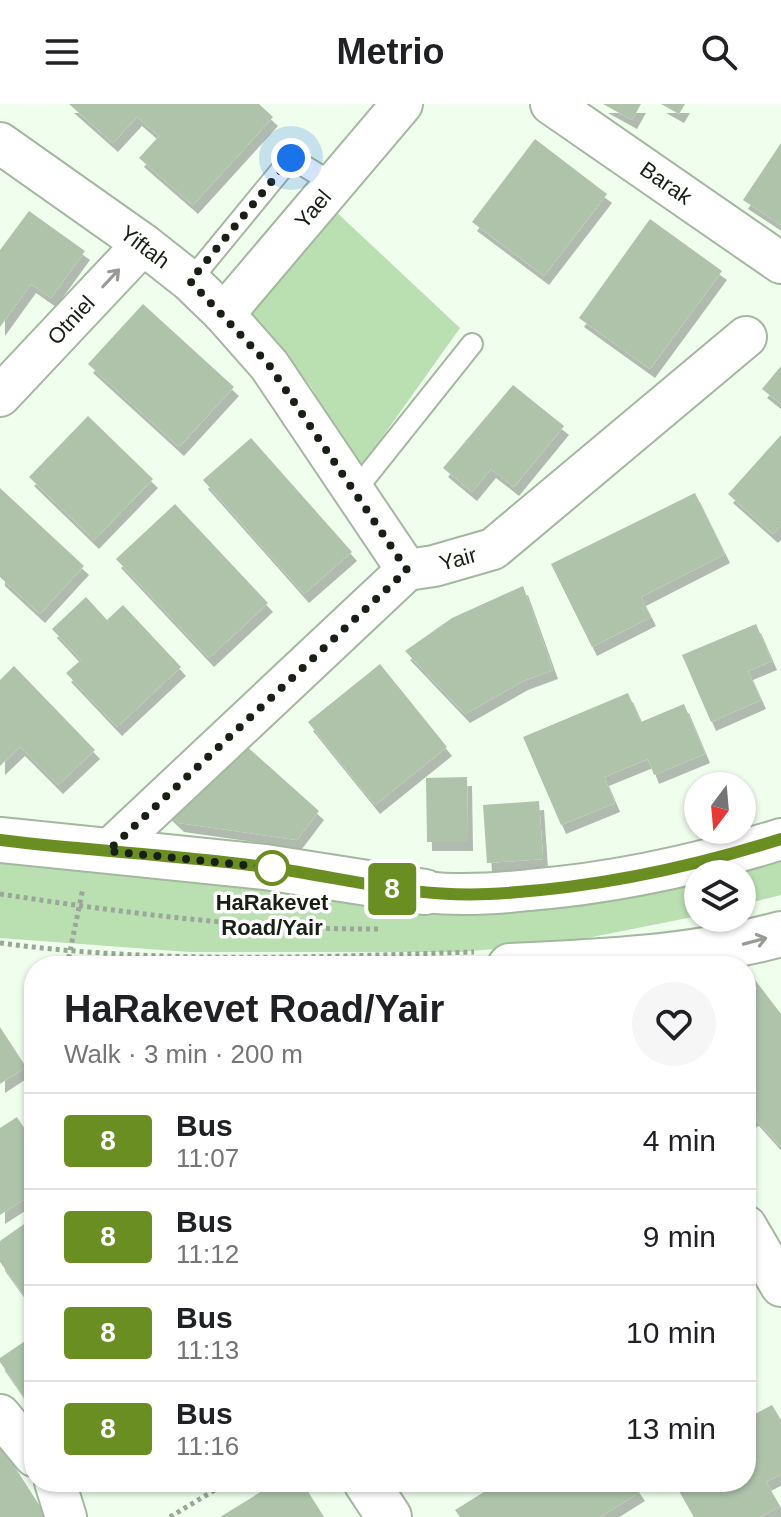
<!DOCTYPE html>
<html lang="en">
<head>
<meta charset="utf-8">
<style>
	body { margin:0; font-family:Arial,sans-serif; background:#f6f6f6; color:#202124; height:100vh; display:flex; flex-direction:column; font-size:30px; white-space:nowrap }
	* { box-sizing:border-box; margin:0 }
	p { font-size:26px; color:#757577 }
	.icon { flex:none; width:44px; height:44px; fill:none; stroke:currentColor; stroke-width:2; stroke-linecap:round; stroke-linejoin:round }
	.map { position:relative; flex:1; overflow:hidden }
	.side { position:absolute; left:24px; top:852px; width:732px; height:536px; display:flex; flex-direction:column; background:#fff; border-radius:32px; box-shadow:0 2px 6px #0004 }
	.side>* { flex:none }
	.badge { padding:0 16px; border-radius:6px; font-size:28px; line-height:52px }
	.needle { width:52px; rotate:196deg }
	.controls { position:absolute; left:684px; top:668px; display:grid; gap:16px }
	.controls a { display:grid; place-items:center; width:72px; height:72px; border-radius:50%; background:#fff; box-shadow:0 2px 6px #0004; font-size:40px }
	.you { position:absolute; width:40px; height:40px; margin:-20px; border:6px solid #fff; border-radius:50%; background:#1a73e8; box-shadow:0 0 0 12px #1a73e833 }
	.map>.badge { position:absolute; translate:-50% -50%; box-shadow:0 0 0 4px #fff }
	.round { display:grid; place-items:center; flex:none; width:84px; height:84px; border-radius:42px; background:#f6f6f6 }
	.headline { display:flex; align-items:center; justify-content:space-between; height:136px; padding:0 40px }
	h1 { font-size:38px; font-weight:700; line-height:60px }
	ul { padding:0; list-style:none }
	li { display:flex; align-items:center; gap:24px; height:96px; padding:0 40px; border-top:2px solid #e0e0e0 }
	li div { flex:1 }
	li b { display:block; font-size:30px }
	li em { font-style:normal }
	li .badge { min-width:88px; font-weight:700; text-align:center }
	header { display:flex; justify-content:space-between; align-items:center; height:104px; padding:0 40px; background:#fff; font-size:36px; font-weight:700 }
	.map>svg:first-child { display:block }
	.green { fill:#bae0b2 }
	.building { fill:#aec3aa; filter:url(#shadow) }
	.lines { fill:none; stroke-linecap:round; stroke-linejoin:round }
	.service-casing { stroke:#a3b89f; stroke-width:24 }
	.minor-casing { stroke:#a3b89f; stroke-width:44 }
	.tertiary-casing { stroke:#a3b89f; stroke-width:48 }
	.path { stroke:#9aa698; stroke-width:5; stroke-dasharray:4 4; stroke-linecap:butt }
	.service { stroke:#fff; stroke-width:20 }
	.minor { stroke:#fff; stroke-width:40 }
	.tertiary { stroke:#fff; stroke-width:44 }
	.oneway { stroke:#979b96 }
	.line-casing { stroke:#fff; stroke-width:18 }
	.line { stroke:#6b8e23; stroke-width:12 }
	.walk { stroke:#182016; stroke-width:8; stroke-dasharray:0 14.4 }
	.stop-dot { fill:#fff; stroke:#6b8e23; stroke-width:4 }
	.labels { text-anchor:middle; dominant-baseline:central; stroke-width:7; stroke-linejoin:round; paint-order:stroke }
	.street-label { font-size:22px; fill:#182016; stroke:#fff }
	.stop-label { font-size:22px; font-weight:bold; fill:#182016; stroke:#fff }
</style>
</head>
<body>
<header><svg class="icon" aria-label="menu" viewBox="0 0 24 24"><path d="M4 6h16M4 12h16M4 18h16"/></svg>Metrio<svg class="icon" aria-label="search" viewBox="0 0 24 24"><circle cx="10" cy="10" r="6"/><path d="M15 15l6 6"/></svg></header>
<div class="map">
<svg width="781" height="1413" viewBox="0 0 781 1413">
	<defs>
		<filter id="shadow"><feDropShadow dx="5" dy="9" stdDeviation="0" flood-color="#0004"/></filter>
	</defs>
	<rect width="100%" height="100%" fill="#f0feee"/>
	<!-- green -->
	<g class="green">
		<polygon points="332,104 460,224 359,366 311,283 249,210"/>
		<polygon points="0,747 379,802 781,748 781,791 742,801 742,770 698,770 698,812 567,838 461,848 189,848 0,834"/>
	</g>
	<!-- building -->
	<g class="building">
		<polygon points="69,0 259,0 273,13 193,101 139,54 159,32 137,13 113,39"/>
		<polygon points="603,0 641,0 632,16"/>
		<polygon points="661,0 685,0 679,10"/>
		<polygon points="535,35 607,90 544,172 472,118"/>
		<polygon points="781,39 781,121 743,96"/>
		<polygon points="29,107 85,147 51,194 31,180 0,223 0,146"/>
		<polygon points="650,115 722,167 650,265 579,214"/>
		<polygon points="143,200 234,283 179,343 88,260"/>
		<polygon points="781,262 781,300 762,285"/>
		<polygon points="513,281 564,322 514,383 491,365 472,388 443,364"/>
		<polygon points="88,312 153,375 94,436 29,373"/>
		<polygon points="781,331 781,422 773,430 728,390"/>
		<polygon points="251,334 352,448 304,490 203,376"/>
		<polygon points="0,384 84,462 40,510 0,473"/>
		<polygon points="695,389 725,450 641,493 651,513 592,543 551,460"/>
		<polygon points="175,400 268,499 209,554 116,455"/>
		<polygon points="523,482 553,566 523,577 465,610 405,547 452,514"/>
		<polygon points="86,493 107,516 123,501 181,563 117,623 66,569 81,556 52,525"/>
		<polygon points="756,520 772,557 748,567 761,596 711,618 682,551"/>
		<polygon points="380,560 447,643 375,701 308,618"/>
		<polygon points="14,562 95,646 58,681 20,643 0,662 0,576"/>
		<polygon points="628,589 641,618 684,600 705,650 654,671 648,655 604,673 615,699 561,721 523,633"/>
		<polygon points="243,639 319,707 297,736 179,719 161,702"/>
		<polygon points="467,673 468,738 427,738 426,674"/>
		<polygon points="539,697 543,755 487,759 483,701"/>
		<polygon points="749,868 781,910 781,1043 754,1013 746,1017 746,869"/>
		<polygon points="0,923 26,963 0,980"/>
		<polygon points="17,1013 34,1039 34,1089 0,1111 0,1024"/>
		<polygon points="34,1113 34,1189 26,1194 0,1158 0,1137"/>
		<polygon points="34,1231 34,1307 0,1258 0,1254"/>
		<polygon points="772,1301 781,1316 781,1370 766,1378 780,1402 760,1413 694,1413 674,1378 746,1378 746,1315"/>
		<polygon points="2,1343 47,1413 0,1413 0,1345"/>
		<polygon points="277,1378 302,1378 324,1413 220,1413"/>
		<polygon points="500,1378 633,1378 640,1388 600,1413 460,1413 455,1406"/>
	</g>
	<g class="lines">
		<defs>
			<g id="service">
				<polyline points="190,177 291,54 334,80"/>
				<polyline points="354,388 472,240"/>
			</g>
			<g id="minor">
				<polyline points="551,0 781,159"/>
				<polyline points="0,39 143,140 190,177 224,210 269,261 407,466"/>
				<polyline points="224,210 402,0"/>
				<polyline points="0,292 143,140"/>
				<polyline points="108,747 407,466 434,462 493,445 746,233"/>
				<path d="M425,788C459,792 494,790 529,786C615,779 698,761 781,735"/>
				<polyline points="746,1122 781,1182"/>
				<polyline points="0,1311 34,1352"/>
				<polyline points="55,1378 66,1413"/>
			</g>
			<g id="tertiary">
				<polyline points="0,736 265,763 425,788"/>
				<path d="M510,862C602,858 692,854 781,830"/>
				<polyline points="366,1378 389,1413"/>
			</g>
		</defs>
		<!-- service casing -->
		<use href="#service" class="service-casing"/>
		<!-- minor casing -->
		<use href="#minor" class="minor-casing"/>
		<!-- tertiary casing -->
		<use href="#tertiary" class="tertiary-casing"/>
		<!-- path -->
		<g class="path">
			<path d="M0,790C125,809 254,826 381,825"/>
			<path d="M0,839C157,860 316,853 474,848"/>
			<polyline points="67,862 83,784"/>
			<polyline points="170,1413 228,1378"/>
		</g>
		<!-- service -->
		<use href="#service" class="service"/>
		<!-- minor -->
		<use href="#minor" class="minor"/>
		<!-- tertiary -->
		<use href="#tertiary" class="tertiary"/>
	</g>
	<!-- one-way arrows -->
	<defs><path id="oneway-shaft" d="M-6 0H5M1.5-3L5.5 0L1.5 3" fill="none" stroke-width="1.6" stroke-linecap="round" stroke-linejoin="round" transform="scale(2)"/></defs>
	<g class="oneway">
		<use href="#oneway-shaft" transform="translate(111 174) rotate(-47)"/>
		<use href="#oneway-shaft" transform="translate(755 837) rotate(-15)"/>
	</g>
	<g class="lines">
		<defs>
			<path id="line" d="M0,736C88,747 178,751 266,763C340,773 413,794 489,790C589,785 686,765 781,735"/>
		</defs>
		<!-- line casing -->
		<use href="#line" class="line-casing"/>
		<!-- line -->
		<use href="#line" class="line"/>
		<!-- walk -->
		<polyline class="walk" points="272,764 108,747 407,466 269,261 190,177 291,54"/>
	</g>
	<!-- markers -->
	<circle class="stop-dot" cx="272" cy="764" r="16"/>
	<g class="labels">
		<!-- street labels -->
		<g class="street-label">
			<text transform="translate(666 79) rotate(35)">Barak</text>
			<text transform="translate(313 105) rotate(-50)">Yael</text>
			<text transform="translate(145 143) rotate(37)">Yiftah</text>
			<text transform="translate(71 216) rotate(-47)">Otniel</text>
			<text transform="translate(458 455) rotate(-15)">Yair</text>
		</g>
		<!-- stop labels -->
		<g class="stop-label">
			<text x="272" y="798">HaRakevet<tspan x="272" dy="25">Road/Yair</tspan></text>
		</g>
	</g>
</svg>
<div class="controls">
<a><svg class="needle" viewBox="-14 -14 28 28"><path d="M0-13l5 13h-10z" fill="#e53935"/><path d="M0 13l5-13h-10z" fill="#757577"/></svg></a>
<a><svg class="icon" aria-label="layers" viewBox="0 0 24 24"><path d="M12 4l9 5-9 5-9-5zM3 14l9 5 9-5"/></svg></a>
</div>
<div class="you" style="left:291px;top:54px"></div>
<b class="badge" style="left:392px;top:785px;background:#6b8e23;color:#fff">8</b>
<section class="side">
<div class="headline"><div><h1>HaRakevet Road/Yair</h1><p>Walk · 3 min · 200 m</p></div><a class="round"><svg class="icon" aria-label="heart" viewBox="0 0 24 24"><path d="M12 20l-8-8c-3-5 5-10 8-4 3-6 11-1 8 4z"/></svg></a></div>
<ul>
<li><span class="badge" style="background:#6b8e23;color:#fff">8</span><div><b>Bus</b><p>11:07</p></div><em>4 min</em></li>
<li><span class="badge" style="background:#6b8e23;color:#fff">8</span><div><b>Bus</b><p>11:12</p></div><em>9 min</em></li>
<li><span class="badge" style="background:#6b8e23;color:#fff">8</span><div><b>Bus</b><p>11:13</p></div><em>10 min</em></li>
<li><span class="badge" style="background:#6b8e23;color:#fff">8</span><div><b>Bus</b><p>11:16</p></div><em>13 min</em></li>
</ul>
</section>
</div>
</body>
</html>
